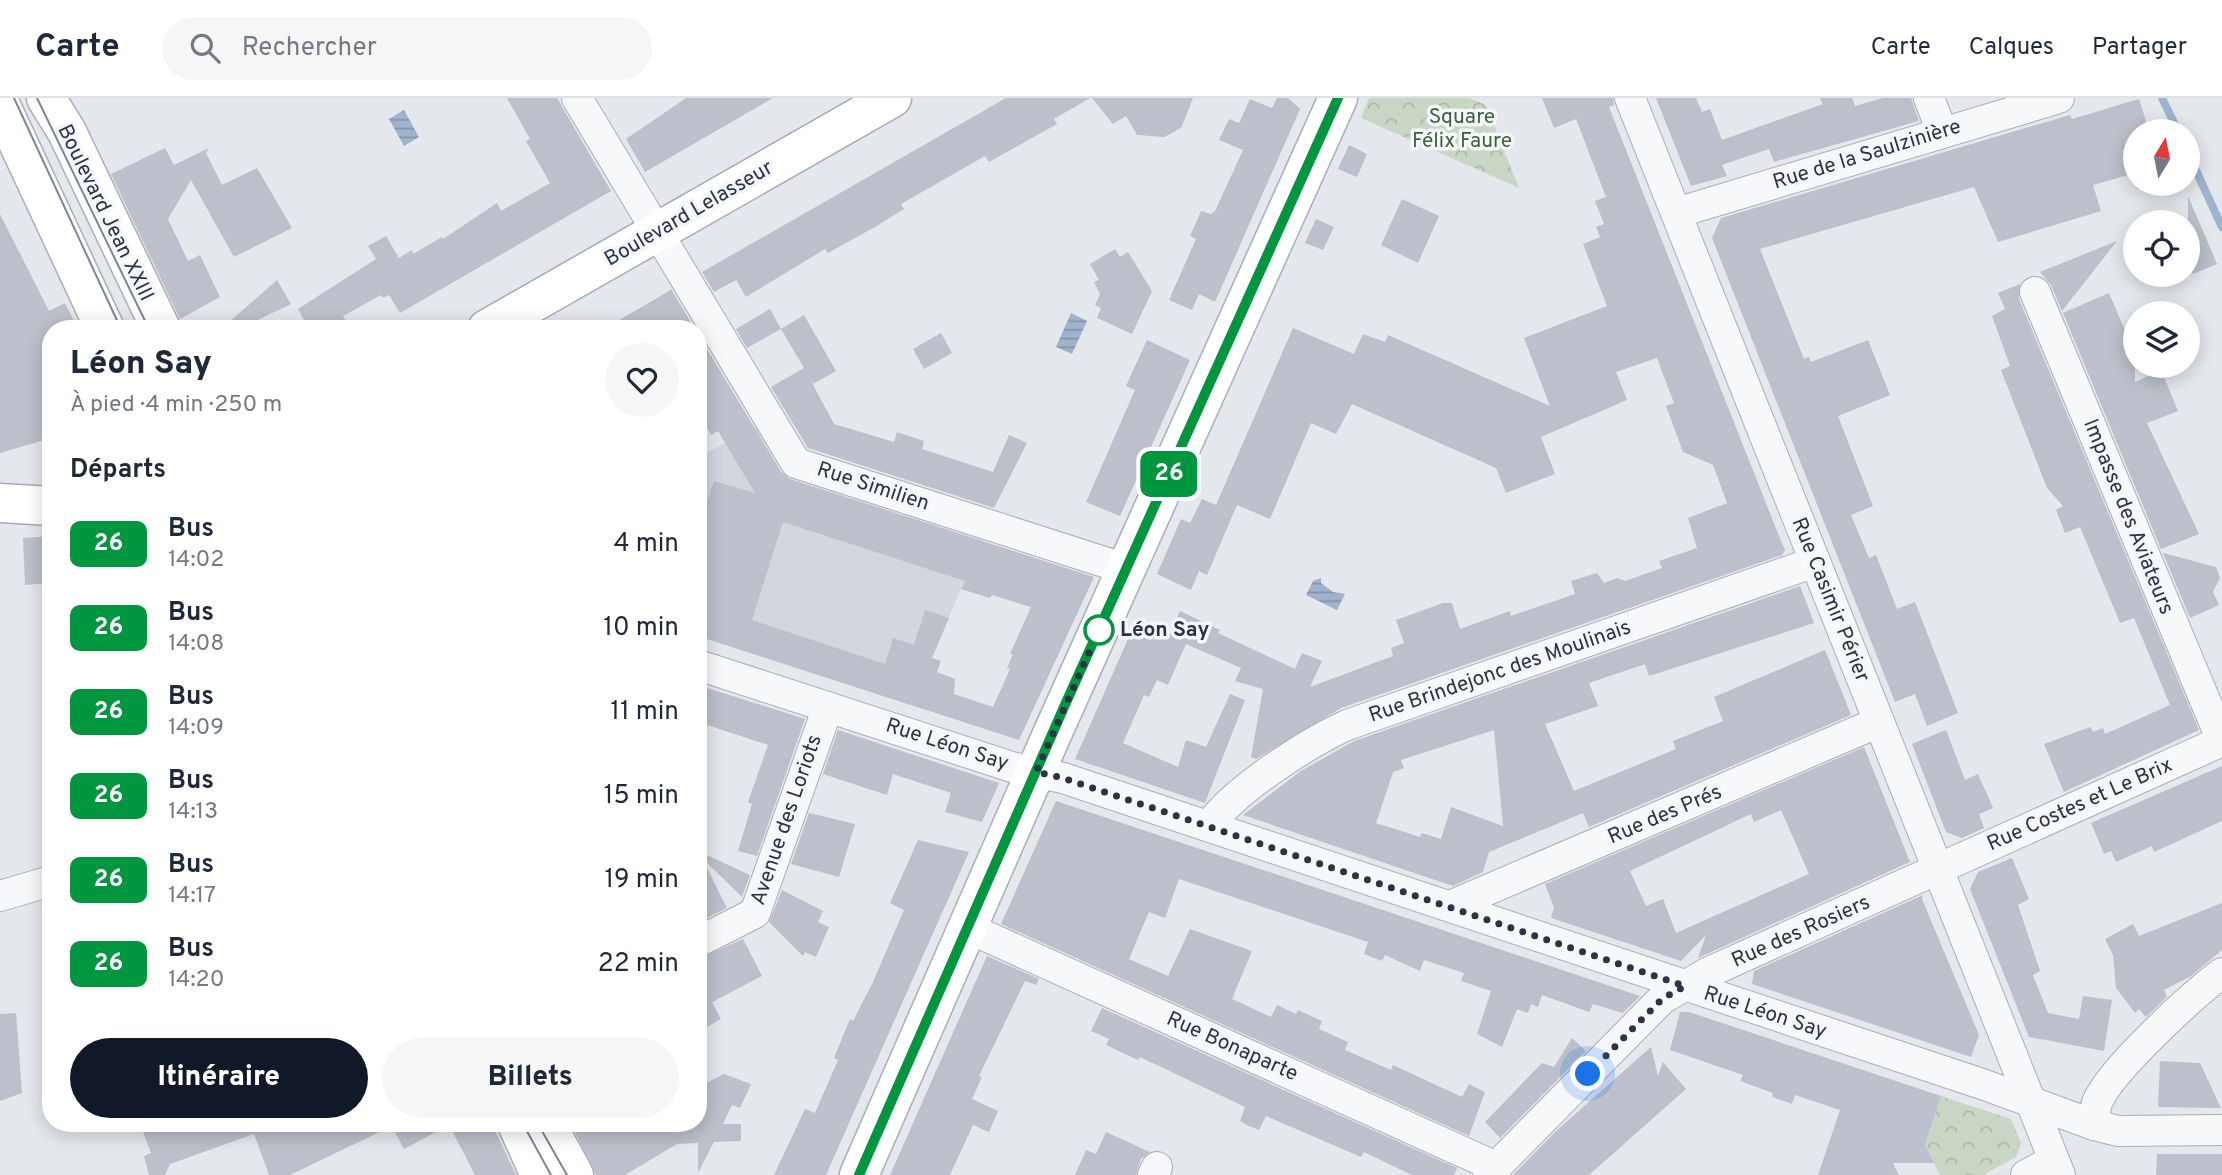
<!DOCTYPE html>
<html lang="fr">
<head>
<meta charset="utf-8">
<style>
	body { margin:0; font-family:Overpass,sans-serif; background:#f6f6f7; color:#1f2937; height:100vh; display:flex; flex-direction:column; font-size:26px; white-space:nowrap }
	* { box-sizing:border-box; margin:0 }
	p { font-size:23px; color:#747a83 }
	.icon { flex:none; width:38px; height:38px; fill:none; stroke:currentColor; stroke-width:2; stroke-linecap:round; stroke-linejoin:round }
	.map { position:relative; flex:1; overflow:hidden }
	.drawer { position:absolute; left:42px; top:222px; width:665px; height:812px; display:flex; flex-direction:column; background:#fff; border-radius:28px; box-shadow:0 4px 18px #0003 }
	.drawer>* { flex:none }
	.badge { padding:0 14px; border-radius:10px; font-size:24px; line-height:46px }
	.needle { width:46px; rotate:10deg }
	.tools { position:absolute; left:2123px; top:21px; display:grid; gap:14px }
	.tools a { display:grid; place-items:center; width:77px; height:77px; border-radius:50%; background:#fff; box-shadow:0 4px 18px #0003; font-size:35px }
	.you { position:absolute; width:35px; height:35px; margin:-18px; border:5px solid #fff; border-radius:50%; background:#1a73e8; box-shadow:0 0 0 10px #1a73e833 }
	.map>.badge { position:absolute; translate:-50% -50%; box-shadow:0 0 0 4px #fff }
	h2 { padding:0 28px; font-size:26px; line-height:63px }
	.round { display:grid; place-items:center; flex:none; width:74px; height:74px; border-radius:37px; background:#f6f6f7 }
	.summary { display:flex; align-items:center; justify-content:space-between; height:119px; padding:0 28px }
	h1 { font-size:33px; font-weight:800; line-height:52px }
	.action { display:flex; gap:14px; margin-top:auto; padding:14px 28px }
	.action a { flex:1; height:80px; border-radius:42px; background:#111827; color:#fff; font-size:28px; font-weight:800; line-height:80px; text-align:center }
	.action a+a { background:#f6f6f7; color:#1f2937 }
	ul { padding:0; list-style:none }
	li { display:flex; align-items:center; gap:21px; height:84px; padding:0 28px }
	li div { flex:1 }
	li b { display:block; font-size:26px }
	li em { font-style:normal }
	li .badge { min-width:77px; font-weight:700; text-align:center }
	header { display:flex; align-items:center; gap:42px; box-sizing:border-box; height:98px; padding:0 35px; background:#fff; border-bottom:2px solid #e0e1e3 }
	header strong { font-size:33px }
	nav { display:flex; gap:38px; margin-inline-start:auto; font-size:24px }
	.search { width:490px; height:63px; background:#f6f6f7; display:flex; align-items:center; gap:18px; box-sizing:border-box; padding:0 24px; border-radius:38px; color:#747a83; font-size:26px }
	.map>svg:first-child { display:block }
	.built { fill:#d2d6de }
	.forest { fill:url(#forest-crowns) }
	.water { fill:url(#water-rules) }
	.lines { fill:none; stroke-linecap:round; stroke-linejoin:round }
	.stream { stroke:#9fb4cc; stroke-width:8 }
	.building { fill:#bbc0ca; fill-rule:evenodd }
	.street-casing { stroke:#a9aeb7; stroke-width:32 }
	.secondary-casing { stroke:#a9aeb7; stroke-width:41 }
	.primary-casing { stroke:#a3abb8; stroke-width:41 }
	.street { stroke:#f7f8fa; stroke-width:30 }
	.secondary { stroke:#fff; stroke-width:38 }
	.primary { stroke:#fff; stroke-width:38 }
	.tram { stroke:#7d8696; stroke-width:2 }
	.line-casing { stroke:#fff; stroke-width:16 }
	.line { stroke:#009640; stroke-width:10 }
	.walk { stroke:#2b3445; stroke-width:7; stroke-dasharray:0 12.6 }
	.stop-dot { fill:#fff; stroke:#009640; stroke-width:3.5 }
	.labels { text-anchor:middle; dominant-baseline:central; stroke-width:7; stroke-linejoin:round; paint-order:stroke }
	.park-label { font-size:21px; fill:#3f6138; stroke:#f4f6f9 }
	.street-label { font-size:21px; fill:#2b3445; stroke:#f4f6f9 }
	.stop-label { font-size:21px; font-weight:bold; fill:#2b3445; stroke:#f4f6f9; text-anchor:start }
</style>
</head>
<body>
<header>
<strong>Carte</strong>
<div class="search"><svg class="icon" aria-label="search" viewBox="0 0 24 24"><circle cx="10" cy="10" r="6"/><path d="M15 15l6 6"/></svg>Rechercher</div>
<nav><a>Carte</a><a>Calques</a><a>Partager</a></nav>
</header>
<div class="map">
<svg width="2222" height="1077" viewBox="0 0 2222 1077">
	<defs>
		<pattern id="forest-crowns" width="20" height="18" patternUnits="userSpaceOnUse" patternTransform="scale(1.75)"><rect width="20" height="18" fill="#c9d6c5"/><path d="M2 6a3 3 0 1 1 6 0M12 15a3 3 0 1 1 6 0" fill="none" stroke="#adb8ab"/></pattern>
		<pattern id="water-rules" width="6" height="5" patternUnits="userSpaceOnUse" patternTransform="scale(1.75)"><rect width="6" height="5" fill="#9fb4cc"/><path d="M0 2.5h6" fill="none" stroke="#8293a7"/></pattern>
	</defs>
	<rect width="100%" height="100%" fill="#e4e7ec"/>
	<!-- built -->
	<polygon class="built" points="755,328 784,379 982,442 911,607 698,538 698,360"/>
	<!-- forest -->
	<g class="forest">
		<polygon points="1369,0 1469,0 1486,7 1519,90 1361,20"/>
		<polygon points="1941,998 2011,1021 2021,1045 2016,1059 1983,1077 1940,1077 1925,1047"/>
	</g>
	<!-- water -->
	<g class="water">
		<polygon points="404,12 419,39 404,48 389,21"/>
		<polygon points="1071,215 1087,223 1072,256 1056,249"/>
		<polygon points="1321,480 1321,485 1333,494 1345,496 1337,512 1306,497 1313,483"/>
	</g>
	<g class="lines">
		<!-- stream -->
		<g class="stream">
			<polyline points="2162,0 2178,33"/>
			<polyline points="2188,55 2222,129"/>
		</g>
	</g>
	<!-- building -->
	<g class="building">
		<polygon points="507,0 557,0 611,93 400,215 389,197 383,200 381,197 343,218 350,231 309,231 298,211 376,161 368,148 386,138 399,160 412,152 413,156 442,139 443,141 497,105 501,113 550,85 526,43 530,41"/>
		<polygon points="686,0 773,0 645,74 626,41"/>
		<polygon points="1006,0 1090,0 1054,21 1057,26 989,64 985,58 901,106 904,111 875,129 828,155 825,151 746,199 736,182 714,194 702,174"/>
		<polygon points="1092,0 1193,0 1181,30 1164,39 1137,37 1126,18 1113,26"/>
		<polygon points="1277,0 1288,0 1300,11 1215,204 1199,196 1192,212 1169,202 1196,141 1190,138 1201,113 1211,116 1215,113 1243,52 1219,42 1229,21 1239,25 1250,1 1272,10"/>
		<polygon points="1542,0 1613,0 1614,7 1609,9 1779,438 1785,452 1782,457 1341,610 1256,661 1251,659 1263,591 1235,583 1241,570 1186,546 1168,587 1157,582 1149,599 1144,597 1123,645 1178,669 1186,642 1206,649 1230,596 1245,602 1205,705 1075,661 1136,523 1169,538 1180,513 1220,532 1218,535 1295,571 1302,555 1322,563 1310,589 1393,558 1391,550 1404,545 1396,522 1443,505 1452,505 1460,531 1510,513 1511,518 1575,496 1571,483 1597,475 1604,485 1617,480 1625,483 1662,470 1659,463 1697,450 1688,420 1727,405 1713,367 1683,354 1666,308 1674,305 1657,260 1616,274 1627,302 1541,339 1555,376 1506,395 1496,370 1352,306 1336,336 1311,325 1270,421 1237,407 1207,477 1199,473 1191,492 1157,476 1181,421 1190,425 1202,401 1216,407 1293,230 1354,256 1363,236 1385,244 1388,237 1550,308 1524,240 1607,208 1583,146 1600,139 1596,129 1604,126 1595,103 1606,99 1576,21 1554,30"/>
		<polygon points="1656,0 1696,0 1702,14 1710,11 1722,42 1823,6 1820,0 1852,0 1855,8 1883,0 1911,0 1919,23 1774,64 1769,51 1722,67 1727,78 1691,88"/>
		<polygon points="2139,1 2149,33 2135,33 2135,75 2093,87 2101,113 1998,144 1974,89 1760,151 1804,261 1809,259 1811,264 1868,242 1890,297 1838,318 1873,408 1851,417 1869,460 1876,457 1897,511 1915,504 1958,615 1927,628 1915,596 1895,604 1712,140 1721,120 2070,17 2072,21"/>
		<polygon points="1349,47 1367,56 1357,79 1338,71"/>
		<polygon points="165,50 174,67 209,50 206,55 222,87 257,70 292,130 234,159 191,82 168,121 188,163 200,157 220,199 180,221 111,76"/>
		<polygon points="2188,98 2217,166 2193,176 2188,161"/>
		<polygon points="1402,101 1439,118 1418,165 1381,147"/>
		<polygon points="0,116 49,213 65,205 78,231 51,231 51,340 0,355"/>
		<polygon points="1316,121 1334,129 1323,152 1305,145"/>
		<polygon points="2117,143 2062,213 2051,187 2040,174"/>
		<polygon points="1115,151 1120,159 1128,154 1152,193 1132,236 1097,220 1101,210 1095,207 1100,196 1094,184 1099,182 1090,166"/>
		<polygon points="277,182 291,206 239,231 221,231"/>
		<polygon points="2020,186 2019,201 2199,632 2064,694 2044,646 2090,629 2093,634 2103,630 2105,636 2170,607 2134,520 2120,525 2080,429 2065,435 2056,412 2063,408 2047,390 2001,272 2010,268 1992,218 2005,211 1998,195"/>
		<polygon points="671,191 695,231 604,231 669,193"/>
		<polygon points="2109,195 2135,256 2135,284 2161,272 2178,313 2147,325 2199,436 2161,451 2063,215"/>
		<polygon points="770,211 781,231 747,250 736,231"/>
		<polygon points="804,217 836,273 813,286 810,281 834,326 894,344 897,334 924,343 922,351 993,374 1009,337 1027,345 994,410 808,350 771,289 804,270 781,231"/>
		<polygon points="941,235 952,255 924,271 913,251"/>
		<path d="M698,236L781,374L790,381L1094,479L1019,642L698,538L706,504L698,502V404L706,406L714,383L755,395L718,333L711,337L698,314ZM783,424L965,483L961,491L990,500L992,497L1031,509L1010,556H1013L1007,570L1010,571L993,609L954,596L955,581L937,574L941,563L932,560L949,520L925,512L914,547L893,540L885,566L752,522Z"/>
		<polygon points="1147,242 1190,262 1120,418 1086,404 1135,292 1126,288"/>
		<polygon points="51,438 51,485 25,487 23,440"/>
		<polygon points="2163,455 2216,469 2220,480 2213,494 2219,507 2190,520"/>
		<path d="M1800,488L1814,525L1649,578L1645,566L1589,585L1598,608L1545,626L1574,693L1676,651L1673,643L1723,623L1714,599L1825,552L1851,617L1589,729L1583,715L1489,754L1483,774L1453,788L1243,717L1301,673L1354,643ZM1494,632L1503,728L1451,709L1441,741L1422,735L1420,739L1376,725L1393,674L1404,670L1401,662Z"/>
		<polygon points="698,587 805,621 757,758 738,753 752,706 748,704 768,647 698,624"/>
		<polygon points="838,632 999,685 982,724 945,714 951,695 893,676 887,697 823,676"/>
		<polygon points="1946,632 1965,682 1978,676 1993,710 1979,716 1984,730 1962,740 1946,734 1912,646"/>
		<path d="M1864,649L1910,764L1698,860L1706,837L1681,863L1551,820L1554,810L1545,786ZM1781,712L1809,776L1676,835L1663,801L1646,808L1630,773L1751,716L1754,724Z"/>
		<polygon points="2222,668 2222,723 2154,754 2152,748 2116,764 2111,753 2104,756 2091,725"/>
		<polygon points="1056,703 1311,788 1640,898 1623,915 1593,906 1589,914 1542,897 1538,909 1531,906 1528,915 1517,911 1502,949 1477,936 1491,893 1461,883 1464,875 1424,862 1420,873 1385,857 1382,863 1364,856 1368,844 1179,781 1165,820 1149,814 1129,861 1168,878 1190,831 1252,853 1232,901 1271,919 1277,907 1296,916 1298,912 1322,923 1319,931 1348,944 1345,952 1391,972 1393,967 1462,999 1469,986 1485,994 1469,1038 1001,826"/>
		<polygon points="809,715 855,726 839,779 791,766"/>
		<polygon points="918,742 969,754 826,1077 774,1077 805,1011 815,1015 838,962 834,960 850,921 853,923 873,884 904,812 890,805"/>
		<polygon points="698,753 750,777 742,799 702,760 727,810 698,824"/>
		<polygon points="2012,760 2029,801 2018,807 2040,873 2033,877 2048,915 2079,921 2083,898 2112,902 2104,953 2029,939 1970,791 1978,774"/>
		<polygon points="782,792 823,813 818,824 829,829 816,859 805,854 803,858 769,824"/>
		<polygon points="1923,797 1922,801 1979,937 1971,959 1752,886 1754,873"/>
		<polygon points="2222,805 2222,852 2191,878 2164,892 2167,899 2146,919 2139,911 2135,915 2116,890 2113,857 2105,841 2133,826 2139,838"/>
		<polygon points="743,841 762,878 712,904 721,921 698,934 698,861"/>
		<polygon points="987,858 1039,881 1036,887 1025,883 979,978 982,979 972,1001 998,1013 989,1034 973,1027 950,1077 890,1077"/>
		<polygon points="1102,910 1457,1070 1454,1077 1412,1077 1364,1054 1361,1059 1266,1018 1259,1032 1249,1028 1240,1023 1245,1009 1140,959 1138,962 1106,947 1109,941 1091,933"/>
		<polygon points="1680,914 1689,914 1941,998 1925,1047 1934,1065 1893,1065 1899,1077 1818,1077 1840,1012 1795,997 1792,1006 1772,999 1773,995 1740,983 1743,977 1670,952"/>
		<polygon points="16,915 22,995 0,1003 0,916"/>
		<polygon points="1572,940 1586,953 1500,1040 1485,1024 1542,965 1554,969"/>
		<polygon points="1651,949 1658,978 1663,964 1686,991 1589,1077 1513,1077 1556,1033"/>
		<polygon points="2160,963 2200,965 2221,1010 2158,1009"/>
		<polygon points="724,976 751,986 740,1010 732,1007 723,1026 741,1026 741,1043 714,1044 698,1075 698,1045 677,1046 625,1077 596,1077 571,1026 698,1026 698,989"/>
		<polygon points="140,1026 492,1026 516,1077 475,1077 449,1027 404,1051 392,1028 290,1077 269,1077 254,1036 170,1066 165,1077 149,1077 144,1058 151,1055"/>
		<polygon points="1106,1034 1150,1054 1141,1061 1136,1077 1075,1077 1086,1052 1096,1056"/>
		<polygon points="2157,1056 2222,1056 2222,1077 2156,1077"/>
	</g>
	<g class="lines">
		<defs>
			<g id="street">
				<polyline points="577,0 796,365 1126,471"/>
				<polyline points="1630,0 2060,1077"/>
				<polyline points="1929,0 1942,34"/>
				<polyline points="1676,115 2059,0"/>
				<polyline points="2035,194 2222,643"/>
				<polyline points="698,567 1015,670 1063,680 1985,987 2094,1027 2118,1033 2222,1032"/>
				<path d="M1209,728C1234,692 1306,646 1347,627L1815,464"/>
				<polyline points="0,798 51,783"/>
				<polyline points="1450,808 1879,624"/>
				<polyline points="968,830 1496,1069"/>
				<polyline points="698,844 755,815 828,609"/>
				<path d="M2094,1027C2095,1020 2095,1012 2097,1005C2109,973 2193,897 2222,875"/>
				<polyline points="1153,1077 1157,1069"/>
				<polyline points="1488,1077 1662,901 1707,875 2222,643"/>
				<polyline points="2026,1077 2054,1062"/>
			</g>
			<g id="secondary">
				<polyline points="46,0 67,34 161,231"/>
				<polyline points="0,6 105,231"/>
				<polyline points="517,1026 540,1077"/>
				<polyline points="546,1026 574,1077"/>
				<polyline points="859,1077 1053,634 1338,0"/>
			</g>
			<g id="primary">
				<polyline points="487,231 892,0"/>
				<polyline points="0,405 51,408"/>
			</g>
		</defs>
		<!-- street casing -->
		<use href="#street" class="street-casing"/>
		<!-- secondary casing -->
		<use href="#secondary" class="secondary-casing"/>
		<!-- primary casing -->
		<use href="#primary" class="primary-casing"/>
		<!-- street -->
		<use href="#street" class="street"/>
		<!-- secondary -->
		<use href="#secondary" class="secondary"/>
		<!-- primary -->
		<use href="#primary" class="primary"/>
		<!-- tram -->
		<g class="tram">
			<polyline points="14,0 121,231"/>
			<polyline points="37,0 149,231"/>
			<polyline points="523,1026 551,1077"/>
			<polyline points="538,1026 567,1077"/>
		</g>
	</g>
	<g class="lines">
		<defs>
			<polyline id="line" points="859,1077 1064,609 1338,0"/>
		</defs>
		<!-- line casing -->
		<use href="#line" class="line-casing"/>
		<!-- line -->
		<use href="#line" class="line"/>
		<!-- walk -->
		<polyline class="walk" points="1099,532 1036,674 1063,680 1685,888 1662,901 1588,976"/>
	</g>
	<!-- markers -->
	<circle class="stop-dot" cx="1099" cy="532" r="14"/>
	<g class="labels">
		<!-- park labels -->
		<g class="park-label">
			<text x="1462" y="19">Square<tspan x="1462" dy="24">Félix Faure</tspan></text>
		</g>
		<!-- street labels -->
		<g class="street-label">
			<text transform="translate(1867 57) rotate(-17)">Rue de la Saulzinière</text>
			<text transform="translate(105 115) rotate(64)">Boulevard Jean XXIII</text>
			<text transform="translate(689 116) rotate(-30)">Boulevard Lelasseur</text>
			<text transform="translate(873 389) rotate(18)">Rue Similien</text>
			<text transform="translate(2128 419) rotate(68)">Impasse des Aviateurs</text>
			<text transform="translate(1830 502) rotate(68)">Rue Casimir Périer</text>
			<text transform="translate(1500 574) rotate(-19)">Rue Brindejonc des Moulinais</text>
			<text transform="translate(947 647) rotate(18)">Rue Léon Say</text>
			<text transform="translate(2080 707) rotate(-24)">Rue Costes et Le Brix</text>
			<text transform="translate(1665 717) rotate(-23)">Rue des Prés</text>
			<text transform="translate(787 722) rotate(-71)">Avenue des Loriots</text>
			<text transform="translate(1801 834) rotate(-24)">Rue des Rosiers</text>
			<text transform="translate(1765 915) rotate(18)">Rue Léon Say</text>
			<text transform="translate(1232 949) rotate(24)">Rue Bonaparte</text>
		</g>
		<!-- stop labels -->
		<g class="stop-label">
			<text x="1120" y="532">Léon Say</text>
		</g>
	</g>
</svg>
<div class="tools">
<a><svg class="needle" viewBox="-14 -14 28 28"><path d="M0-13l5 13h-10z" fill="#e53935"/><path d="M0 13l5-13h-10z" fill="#747a83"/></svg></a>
<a><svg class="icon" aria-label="locate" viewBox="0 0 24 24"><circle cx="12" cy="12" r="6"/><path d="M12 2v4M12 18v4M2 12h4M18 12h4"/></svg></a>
<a><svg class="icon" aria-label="layers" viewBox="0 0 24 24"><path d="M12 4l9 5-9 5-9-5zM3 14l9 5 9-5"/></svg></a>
</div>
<div class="you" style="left:1588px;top:976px"></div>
<b class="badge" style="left:1169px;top:376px;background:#009640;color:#fff">26</b>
<section class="drawer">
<div class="summary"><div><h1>Léon Say</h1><p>À pied · 4 min · 250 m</p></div><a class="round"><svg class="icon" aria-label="heart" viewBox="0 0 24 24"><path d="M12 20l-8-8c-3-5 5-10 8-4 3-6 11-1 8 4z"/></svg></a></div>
<h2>Départs</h2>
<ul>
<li><span class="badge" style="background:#009640;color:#fff">26</span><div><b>Bus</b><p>14:02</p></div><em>4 min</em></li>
<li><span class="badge" style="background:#009640;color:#fff">26</span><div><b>Bus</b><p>14:08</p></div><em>10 min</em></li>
<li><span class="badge" style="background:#009640;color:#fff">26</span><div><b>Bus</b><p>14:09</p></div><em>11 min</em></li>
<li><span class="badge" style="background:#009640;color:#fff">26</span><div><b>Bus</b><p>14:13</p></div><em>15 min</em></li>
<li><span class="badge" style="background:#009640;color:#fff">26</span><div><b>Bus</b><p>14:17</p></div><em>19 min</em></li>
<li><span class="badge" style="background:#009640;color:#fff">26</span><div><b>Bus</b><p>14:20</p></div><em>22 min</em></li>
</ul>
<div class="action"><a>Itinéraire</a><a>Billets</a></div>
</section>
</div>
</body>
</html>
